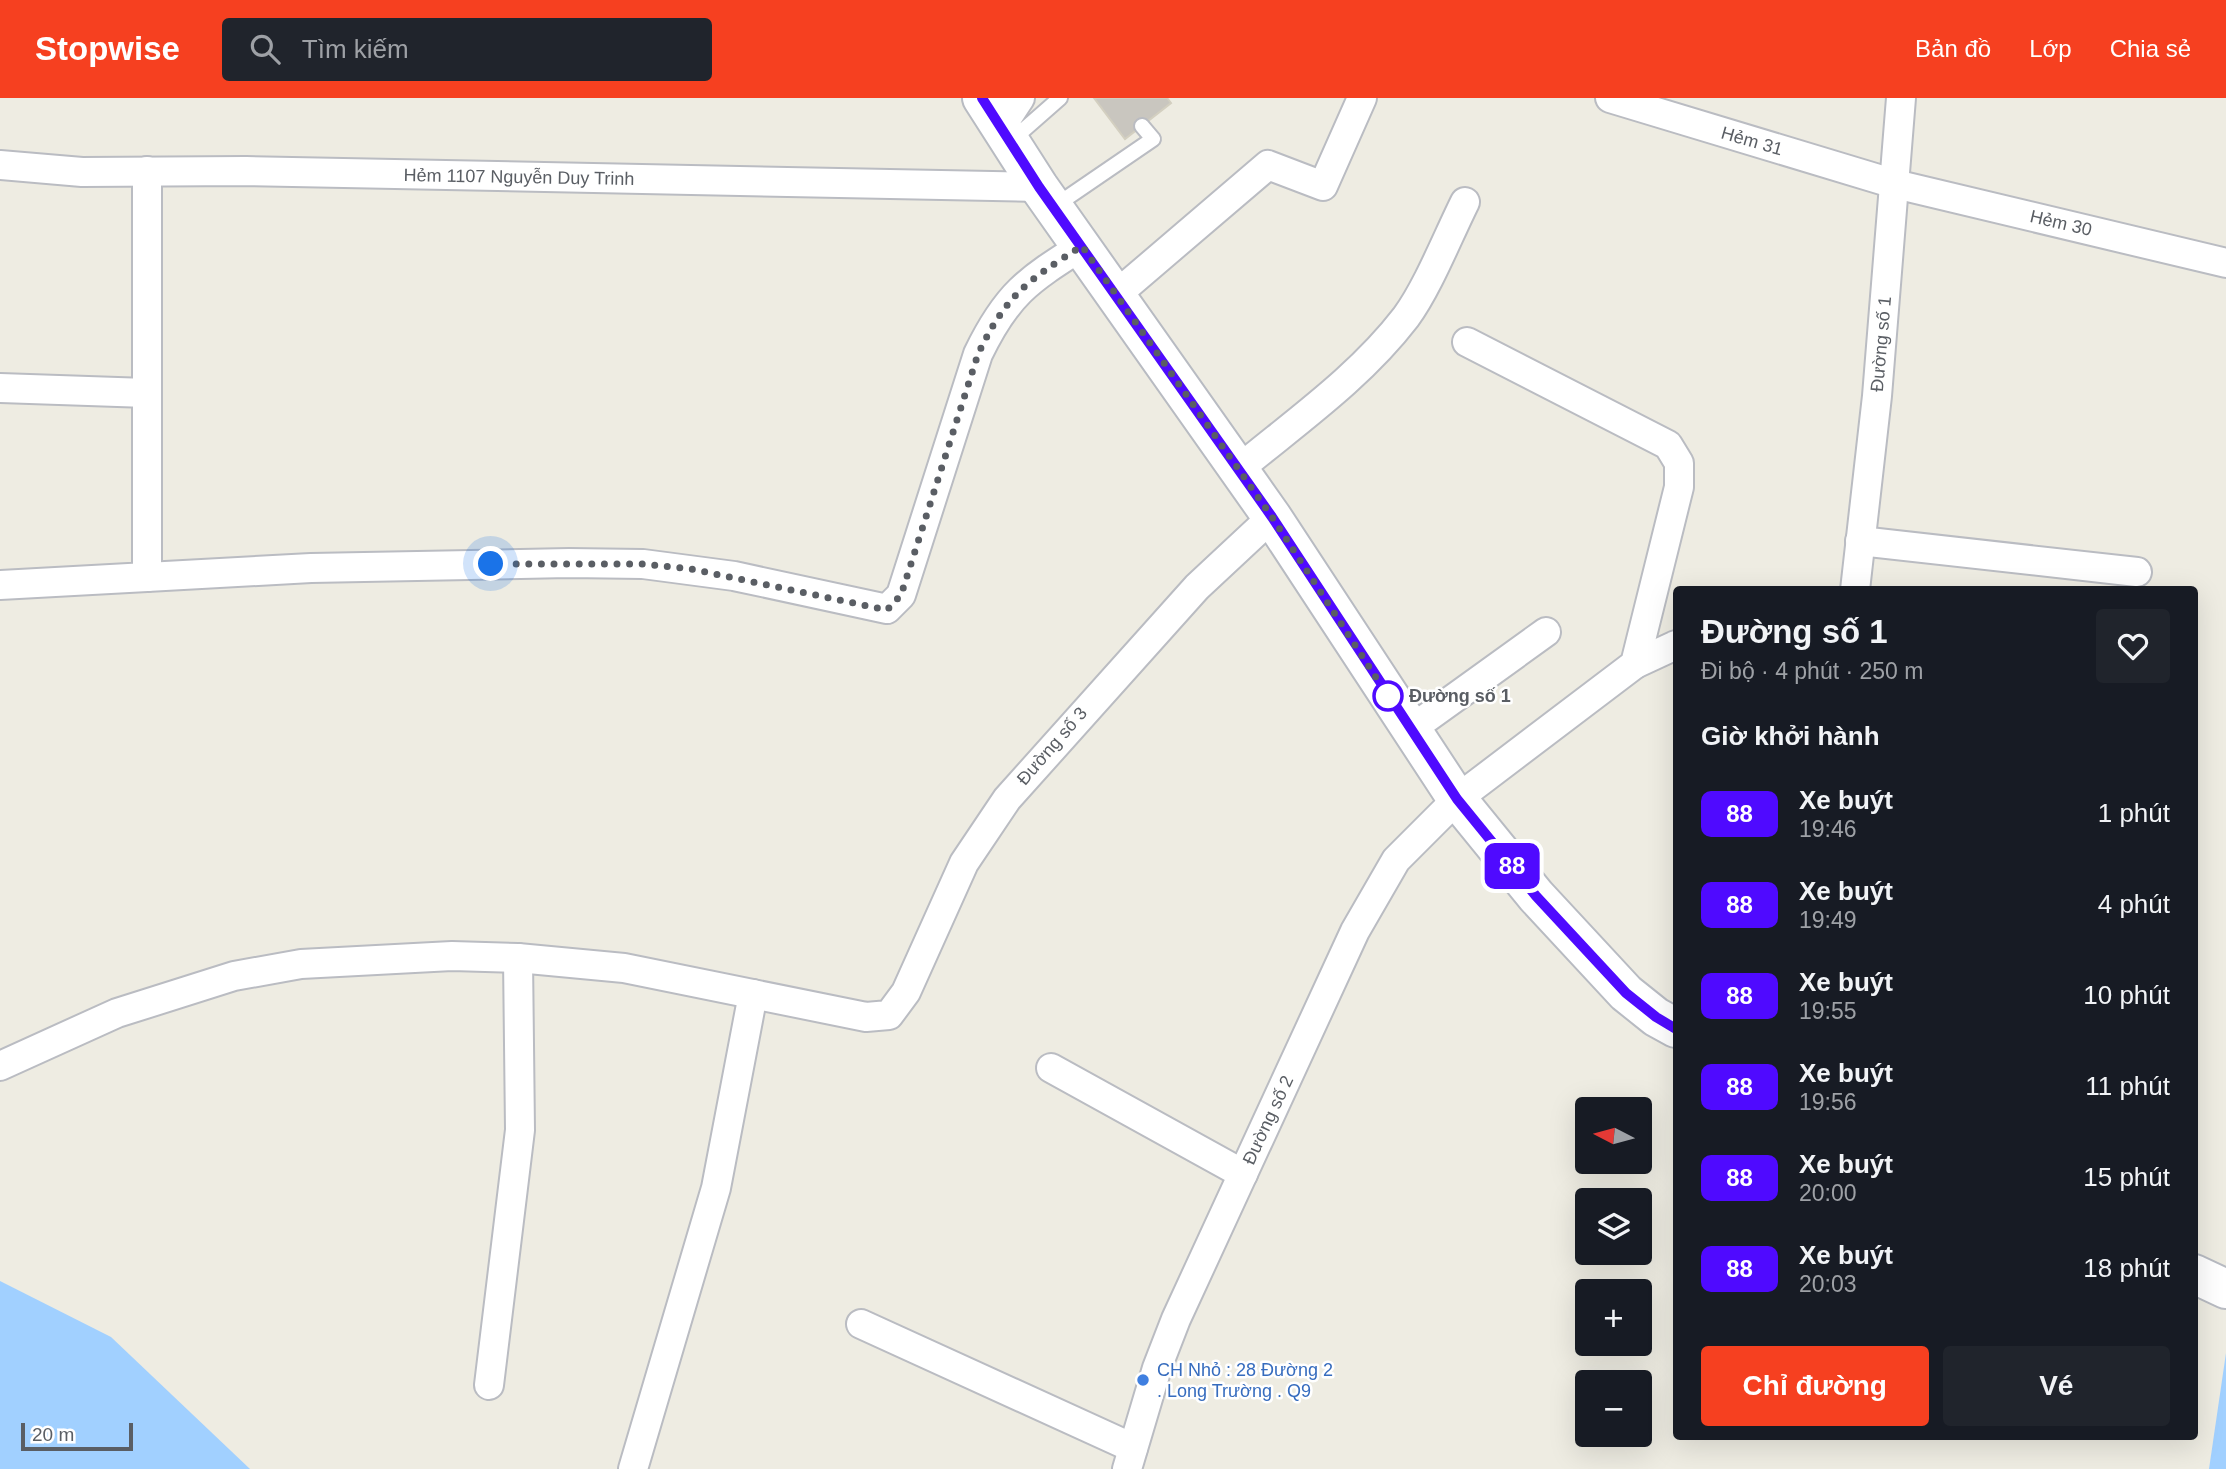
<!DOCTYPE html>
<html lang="vi">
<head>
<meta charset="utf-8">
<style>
	body { margin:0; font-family:Arial,sans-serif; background:#20242c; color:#f1f3f6; height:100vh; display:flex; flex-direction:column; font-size:26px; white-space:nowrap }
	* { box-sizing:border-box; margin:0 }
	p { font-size:23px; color:#9ea1a6 }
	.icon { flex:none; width:38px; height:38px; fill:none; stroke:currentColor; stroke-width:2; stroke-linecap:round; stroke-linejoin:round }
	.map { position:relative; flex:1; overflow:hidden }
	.drawer { position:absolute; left:1673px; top:488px; width:525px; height:854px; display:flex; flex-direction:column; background:#171b24; border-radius:7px; box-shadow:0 7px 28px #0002 }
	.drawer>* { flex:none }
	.badge { padding:0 14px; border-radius:10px; font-size:24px; line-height:46px }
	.needle { width:46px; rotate:276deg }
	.controls { position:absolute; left:1575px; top:999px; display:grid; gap:14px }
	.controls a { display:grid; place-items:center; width:77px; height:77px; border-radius:7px; background:#171b24; box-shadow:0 7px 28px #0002; font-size:35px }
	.scale { position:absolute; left:21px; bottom:18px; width:112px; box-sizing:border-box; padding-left:7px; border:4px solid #5a5e64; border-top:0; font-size:19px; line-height:24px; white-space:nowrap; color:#5a5e64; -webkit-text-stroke:5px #fff; paint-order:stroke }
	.you { position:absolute; width:35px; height:35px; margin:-18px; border:5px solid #fff; border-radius:50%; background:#1a73e8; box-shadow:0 0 0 10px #1a73e833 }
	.map>.badge { position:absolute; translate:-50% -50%; box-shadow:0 0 0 4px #fff }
	h2 { padding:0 28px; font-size:26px; line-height:63px }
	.round { display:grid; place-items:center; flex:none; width:74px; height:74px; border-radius:7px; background:#20242c }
	.overview { display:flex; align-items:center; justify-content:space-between; height:119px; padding:0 28px }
	h1 { font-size:33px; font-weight:600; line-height:52px }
	.primary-button { display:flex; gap:14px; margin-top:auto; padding:14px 28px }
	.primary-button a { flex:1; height:80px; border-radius:7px; background:#f64020; color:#fff; font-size:28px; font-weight:600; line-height:80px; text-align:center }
	.primary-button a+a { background:#20242c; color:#f1f3f6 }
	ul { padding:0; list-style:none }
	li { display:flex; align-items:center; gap:21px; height:91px; padding:0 28px }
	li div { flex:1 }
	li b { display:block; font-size:26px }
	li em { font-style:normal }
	li .badge { min-width:77px; font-weight:700; text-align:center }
	header { display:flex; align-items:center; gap:42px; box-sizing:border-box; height:98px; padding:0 35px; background:#f64020; color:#fff }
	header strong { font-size:33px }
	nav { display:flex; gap:38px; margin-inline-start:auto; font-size:24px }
	.search { width:490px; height:63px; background:#20242c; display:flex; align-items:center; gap:18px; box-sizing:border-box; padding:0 24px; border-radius:7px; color:#9ea1a6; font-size:26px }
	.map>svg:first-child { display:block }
	.water { fill:#a1d0ff }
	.building { fill:#c9c6bf; stroke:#d3cfc0; stroke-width:2 }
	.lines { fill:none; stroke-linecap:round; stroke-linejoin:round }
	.service-casing { stroke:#babcc2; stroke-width:18 }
	.minor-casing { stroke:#babcc2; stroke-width:32 }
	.secondary-casing { stroke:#b8bbc2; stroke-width:42 }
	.service { stroke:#fff; stroke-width:14 }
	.minor { stroke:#fff; stroke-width:28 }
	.secondary { stroke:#fff; stroke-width:38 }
	.line-casing { stroke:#fff; stroke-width:16 }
	.line { stroke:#4f0aff; stroke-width:10 }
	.walk { stroke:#5a5e64; stroke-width:7; stroke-dasharray:0 12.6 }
	.stop-dot { fill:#fff; stroke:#4f0aff; stroke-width:3.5 }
	.shop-dot { fill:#3f7fe0; stroke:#fff; stroke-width:2.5 }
	.labels { text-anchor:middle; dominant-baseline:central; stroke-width:5; stroke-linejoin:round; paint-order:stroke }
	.street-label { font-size:18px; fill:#5a5e64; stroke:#fff }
	.stop-label { font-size:18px; font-weight:bold; fill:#5a5e64; stroke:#fff; text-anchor:start }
	.shop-label { font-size:18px; fill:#366cbe; stroke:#fff; text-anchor:start }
</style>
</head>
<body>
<header>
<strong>Stopwise</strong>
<div class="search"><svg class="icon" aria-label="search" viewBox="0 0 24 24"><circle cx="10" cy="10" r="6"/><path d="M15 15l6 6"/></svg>Tìm kiếm</div>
<nav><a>Bản đồ</a><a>Lớp</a><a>Chia sẻ</a></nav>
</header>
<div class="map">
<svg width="2226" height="1371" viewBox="0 0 2226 1371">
	<rect width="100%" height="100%" fill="#eeece2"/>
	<!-- water -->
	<g class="water">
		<polygon points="0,1183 111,1239 250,1371 0,1371"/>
		<polygon points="2226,1255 2226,1371 2209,1371"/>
	</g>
	<!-- building -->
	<polygon class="building" points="1094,0 1167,0 1171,5 1125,41"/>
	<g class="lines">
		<defs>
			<g id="service">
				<polyline points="1011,43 1060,0"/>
				<polyline points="1055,108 1153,41 1142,28"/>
			</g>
			<g id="minor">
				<polyline points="1610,0 1895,86 2226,165"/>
				<polyline points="1001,29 1020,0"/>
				<polyline points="0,67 82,74 246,73 1039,89"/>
				<polyline points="1117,196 1268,67 1323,88 1362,0"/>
				<polyline points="0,290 147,295"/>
				<path d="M1239,371C1297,323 1360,279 1406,219C1428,189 1448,138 1465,104"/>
				<polyline points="1860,443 2137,474"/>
				<path d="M147,479L311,470L569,465L643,466L734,478L887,511L901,497L978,256C1007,196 1027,183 1082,148"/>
				<polyline points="0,487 147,479 147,73"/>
				<polyline points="1855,492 1877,298 1901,0"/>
				<polyline points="1635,566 1676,547"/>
				<polyline points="1410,632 1546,534"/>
				<polyline points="0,968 117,915 234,878 301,866 452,858 518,860 624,870 866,919 889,917 906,894 964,765 1007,701 1197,489 1272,419"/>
				<polyline points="1051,970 1243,1076"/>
				<polyline points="861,1226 1133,1350"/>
				<polyline points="489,1287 520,1032 518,860"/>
				<polyline points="633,1371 716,1090 753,896"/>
				<polyline points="1127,1371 1157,1270 1176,1221 1355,833 1396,762 1457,701 1635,566 1679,389 1679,365 1668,347 1467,244"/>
			</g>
			<g id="secondary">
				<polyline points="982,0 1039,89 1272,419 1457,701 1536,798 1626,895 1656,919 1676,930"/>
				<polyline points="2194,1176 2226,1191"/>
			</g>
		</defs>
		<!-- service casing -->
		<use href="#service" class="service-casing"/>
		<!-- minor casing -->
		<use href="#minor" class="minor-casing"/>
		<!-- secondary casing -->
		<use href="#secondary" class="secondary-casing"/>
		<!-- service -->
		<use href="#service" class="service"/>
		<!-- minor -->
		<use href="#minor" class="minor"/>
		<!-- secondary -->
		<use href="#secondary" class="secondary"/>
	</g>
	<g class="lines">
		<defs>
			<polyline id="line" points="982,0 1039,89 1272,419 1457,701 1536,798 1626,895 1656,919 1676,931"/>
		</defs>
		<!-- line casing -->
		<use href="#line" class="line-casing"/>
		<!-- line -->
		<use href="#line" class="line"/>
		<!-- walk -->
		<path class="walk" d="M491,466H643L691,471L887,512L901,497L978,256C1007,196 1027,183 1082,148L1272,419L1388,598"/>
	</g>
	<!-- markers -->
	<circle class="stop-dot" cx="1388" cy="598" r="14"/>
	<circle class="shop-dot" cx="1143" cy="1282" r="7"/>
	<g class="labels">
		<!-- street labels -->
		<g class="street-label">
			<text transform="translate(1752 43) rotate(16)">Hẻm 31</text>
			<text transform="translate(519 79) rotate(1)">Hẻm 1107 Nguyễn Duy Trinh</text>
			<text transform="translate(2061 125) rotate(13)">Hẻm 30</text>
			<text transform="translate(1881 246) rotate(-85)">Đường số 1</text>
			<text transform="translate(1052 648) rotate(-49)">Đường số 3</text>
			<text transform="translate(1268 1022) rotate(-65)">Đường số 2</text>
		</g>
		<!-- stop labels -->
		<g class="stop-label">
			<text x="1409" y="598">Đường số 1</text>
		</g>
		<!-- shop labels -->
		<g class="shop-label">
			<text x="1157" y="1272">CH Nhỏ : 28 Đường 2<tspan x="1157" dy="21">. Long Trường . Q9</tspan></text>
		</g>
	</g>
</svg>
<div class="controls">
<a><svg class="needle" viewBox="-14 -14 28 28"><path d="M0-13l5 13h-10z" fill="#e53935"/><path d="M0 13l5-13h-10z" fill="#9ea1a6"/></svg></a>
<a><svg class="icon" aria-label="layers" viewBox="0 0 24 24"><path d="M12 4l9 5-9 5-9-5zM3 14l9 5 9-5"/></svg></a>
<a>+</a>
<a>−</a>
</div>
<div class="scale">20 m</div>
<div class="you" style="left:491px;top:466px"></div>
<b class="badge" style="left:1512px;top:768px;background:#4f0aff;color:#fff">88</b>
<section class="drawer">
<div class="overview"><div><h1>Đường số 1</h1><p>Đi bộ · 4 phút · 250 m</p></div><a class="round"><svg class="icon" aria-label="heart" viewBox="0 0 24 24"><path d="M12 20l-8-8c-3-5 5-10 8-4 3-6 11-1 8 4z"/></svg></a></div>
<h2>Giờ khởi hành</h2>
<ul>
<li><span class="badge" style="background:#4f0aff;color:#fff">88</span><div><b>Xe buýt</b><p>19:46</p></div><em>1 phút</em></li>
<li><span class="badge" style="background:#4f0aff;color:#fff">88</span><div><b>Xe buýt</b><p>19:49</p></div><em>4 phút</em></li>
<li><span class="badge" style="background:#4f0aff;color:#fff">88</span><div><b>Xe buýt</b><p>19:55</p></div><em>10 phút</em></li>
<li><span class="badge" style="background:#4f0aff;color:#fff">88</span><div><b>Xe buýt</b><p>19:56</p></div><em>11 phút</em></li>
<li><span class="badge" style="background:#4f0aff;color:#fff">88</span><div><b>Xe buýt</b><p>20:00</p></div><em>15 phút</em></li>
<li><span class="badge" style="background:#4f0aff;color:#fff">88</span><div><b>Xe buýt</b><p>20:03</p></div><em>18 phút</em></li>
</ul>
<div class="primary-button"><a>Chỉ đường</a><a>Vé</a></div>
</section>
</div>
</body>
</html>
